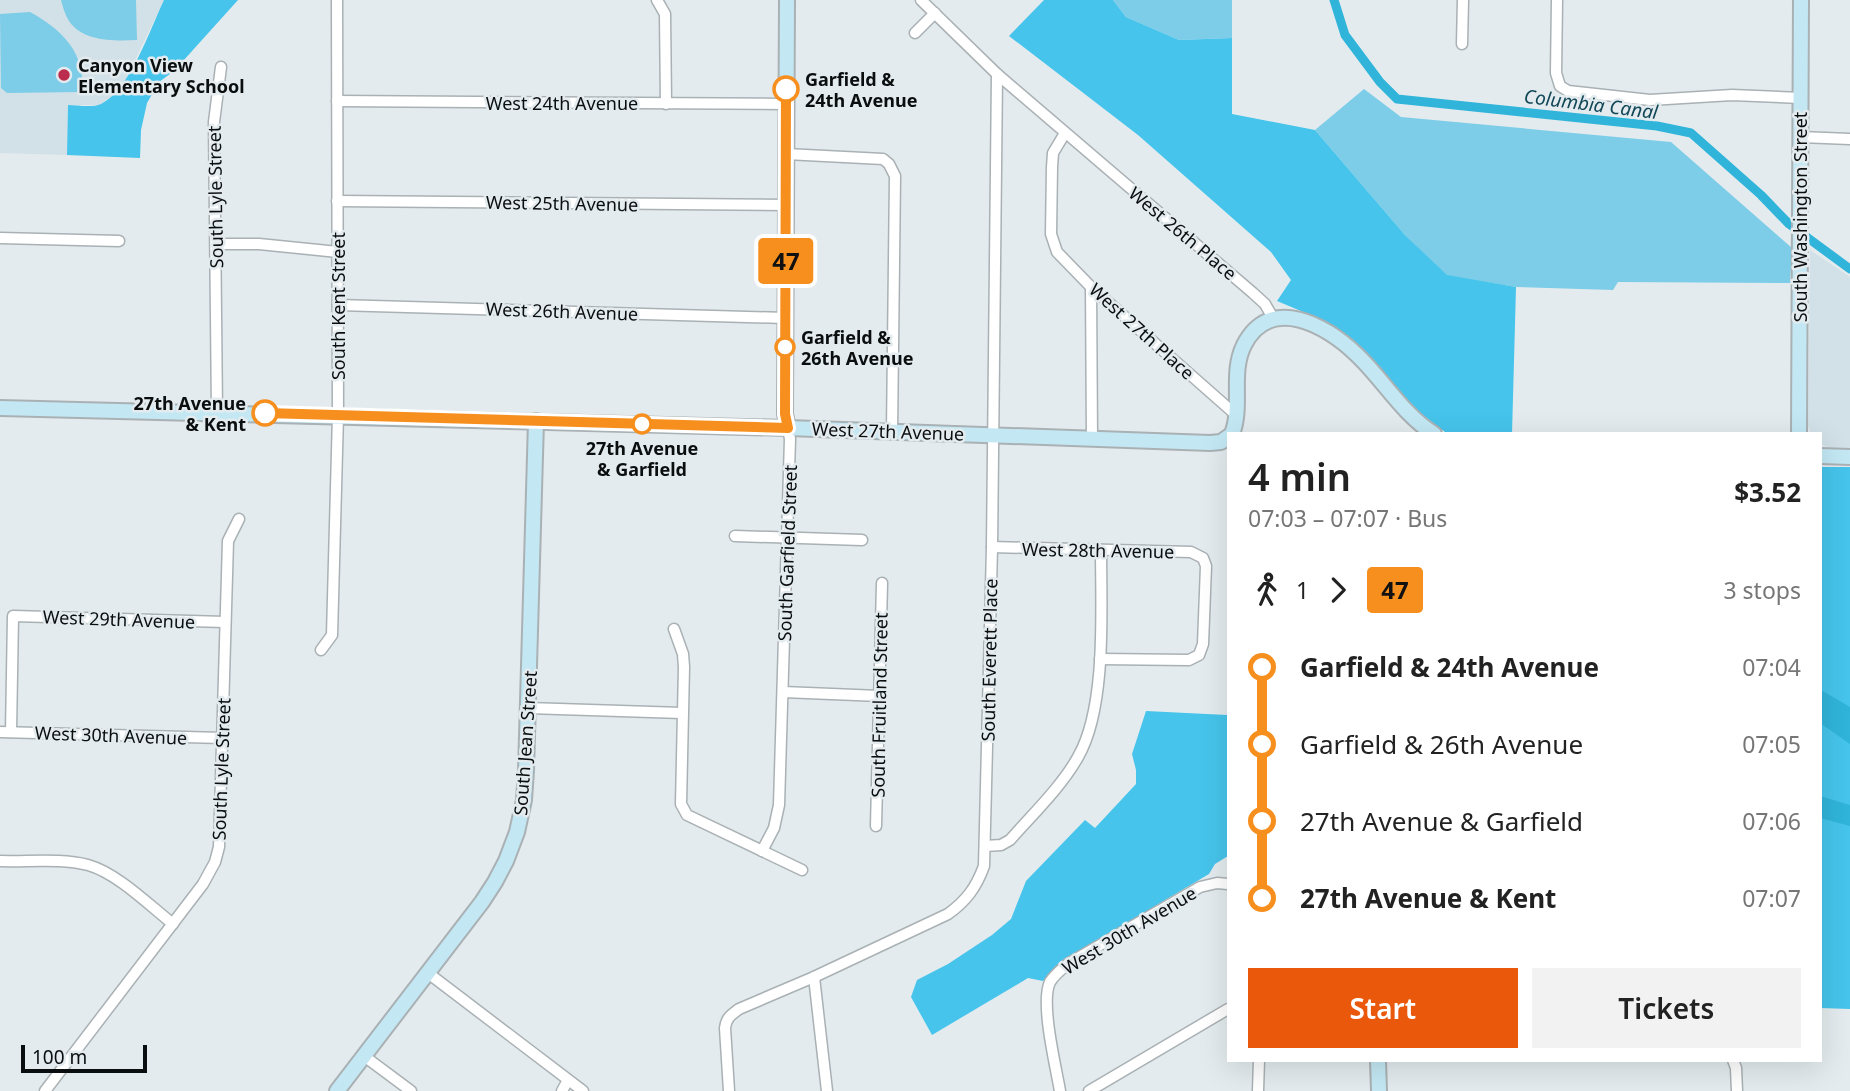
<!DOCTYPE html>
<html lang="en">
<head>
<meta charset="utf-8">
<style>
	body { margin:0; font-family:"Noto Sans",sans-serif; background:#f2f2f2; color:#222; height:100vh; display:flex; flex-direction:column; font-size:26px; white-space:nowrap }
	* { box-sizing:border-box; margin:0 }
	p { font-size:23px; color:#767676 }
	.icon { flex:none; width:38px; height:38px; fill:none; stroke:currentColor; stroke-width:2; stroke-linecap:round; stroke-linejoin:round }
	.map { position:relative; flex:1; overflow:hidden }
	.panel { position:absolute; left:1227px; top:432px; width:595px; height:630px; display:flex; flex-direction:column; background:#fff; border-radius:0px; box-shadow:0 7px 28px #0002 }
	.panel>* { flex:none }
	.badge { padding:0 14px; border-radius:5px; font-size:24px; line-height:46px }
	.scale { position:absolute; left:21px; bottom:18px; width:126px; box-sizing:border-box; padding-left:7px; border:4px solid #0b0e0f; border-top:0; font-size:19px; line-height:24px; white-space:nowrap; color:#0b0e0f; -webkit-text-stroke:5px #e3ebee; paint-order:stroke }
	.map>.badge { position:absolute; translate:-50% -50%; box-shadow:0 0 0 4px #fff }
	.legs { display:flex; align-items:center; gap:10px; height:77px; padding:0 21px; font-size:23px }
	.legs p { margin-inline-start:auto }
	.headline { display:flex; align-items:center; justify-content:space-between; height:119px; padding:0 21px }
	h1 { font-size:38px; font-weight:600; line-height:52px }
	.cta { display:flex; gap:14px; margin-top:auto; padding:14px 21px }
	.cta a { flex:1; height:80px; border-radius:0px; background:#ea580c; color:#fff; font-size:28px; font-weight:600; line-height:80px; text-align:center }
	.cta a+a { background:#f2f2f2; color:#222 }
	ul { padding:0 21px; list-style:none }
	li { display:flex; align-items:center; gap:24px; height:77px; font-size:26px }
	li i { display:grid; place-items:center; width:10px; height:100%; margin:0 9px; background:currentColor }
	li i::after { content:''; width:18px; height:18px; margin:-9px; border:5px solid; border-radius:50%; background:#fff }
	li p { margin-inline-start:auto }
	li:first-child i { background:linear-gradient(#0000 50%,currentColor 0) }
	li:last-child i { background:linear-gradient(currentColor 50%,#0000 0) }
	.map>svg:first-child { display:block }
	.built { fill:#d1e1e7 }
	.green { fill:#7dcde8 }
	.forest { fill:#46c4eb }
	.water { fill:#30b4da }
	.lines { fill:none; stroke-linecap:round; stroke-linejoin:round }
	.canal { stroke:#30b4da; stroke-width:9 }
	.street-casing { stroke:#aab1b4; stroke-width:13 }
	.secondary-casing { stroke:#aab1b4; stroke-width:18 }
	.street { stroke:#fff; stroke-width:10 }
	.secondary { stroke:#c3e8f4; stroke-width:14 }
	.line-1-casing { stroke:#fff; stroke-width:16 }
	.line-1 { stroke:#f78f1e; stroke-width:10 }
	.poi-dot { fill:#bc2c4f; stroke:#e3ebee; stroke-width:2.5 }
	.stop-1-dot { fill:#fff; stroke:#f78f1e; stroke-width:3.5 }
	.labels { text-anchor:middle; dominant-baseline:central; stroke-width:5; stroke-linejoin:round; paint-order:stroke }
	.poi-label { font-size:18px; font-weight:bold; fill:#0b0e0f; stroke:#e3ebee; text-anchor:start }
	.stop-label { font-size:18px; font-weight:bold; fill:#0b0e0f; stroke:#e3ebee; text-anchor:start }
	.street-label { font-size:18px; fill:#0b0e0f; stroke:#e3ebee }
	.water-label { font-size:19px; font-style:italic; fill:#114757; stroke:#e3ebee }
</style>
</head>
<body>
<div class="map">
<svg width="1850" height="1091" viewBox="0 0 1850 1091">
	<rect width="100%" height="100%" fill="#e3ebee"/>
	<!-- built -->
	<g class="built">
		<polygon points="0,0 164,0 124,83 112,96 99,105 68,105 67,155 0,153"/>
		<polygon points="1810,250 1850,277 1850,448 1830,448 1820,444 1820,434 1811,434 1808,426"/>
	</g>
	<!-- green -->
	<g class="green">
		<path d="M61,0H136L137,40C115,41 83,42 69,21C65,15 63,7 61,0Z"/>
		<polygon points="1113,0 1232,0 1232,38 1179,40 1126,17"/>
		<path d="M30,12C52,24 76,42 81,70C83,77 81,85 81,92L7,93L1,88L0,14Z"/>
		<polygon points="1364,89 1401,117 1671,142 1792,248 1790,283 1618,282 1613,290 1516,287 1447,276 1405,235 1315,130"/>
	</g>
	<!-- forest -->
	<g class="forest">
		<path d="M164,0H238L174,71L159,82L147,103L141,130L140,158L67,155L68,105C77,105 92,108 101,104C130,90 150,29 164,0Z"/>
		<polygon points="1044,0 1113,0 1126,17 1179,40 1232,38 1232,114 1315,130 1405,235 1447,275 1516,287 1512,434 1445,432 1414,408 1359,346 1320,319 1277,301 1291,280 1271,252 1138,135 1009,36"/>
		<polygon points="1820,467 1850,467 1850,1009 1820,1008"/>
		<polygon points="1146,711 1227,715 1228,711 1228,856 1215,864 1209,874 1066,959 1043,981 1028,978 932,1035 911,997 917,980 948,964 992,935 1011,919 1026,881 1085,820 1095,828 1136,784 1136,770 1132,754"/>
	</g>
	<!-- water -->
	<g class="water">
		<polygon points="1821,690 1850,707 1850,744 1820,723"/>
		<polygon points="1820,796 1850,805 1850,826 1820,818"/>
	</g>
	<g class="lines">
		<!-- canal -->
		<polyline class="canal" points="1334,0 1345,35 1380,82 1397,99 1657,126 1691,133 1761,195 1789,224 1850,269"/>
		<defs>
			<g id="street">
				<polyline points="657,0 665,14 666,104"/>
				<polyline points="921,0 997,74 1253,293 1265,304 1273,318"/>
				<polyline points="1557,0 1556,73 1560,86 1568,91 1650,100 1732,95 1801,98"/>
				<polyline points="915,33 935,13"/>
				<polyline points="1462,44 1463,0"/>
				<polyline points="337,101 786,104"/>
				<polyline points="1065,133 1053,153 1052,167 1051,234 1057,252 1091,287 1235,414"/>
				<polyline points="1800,137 1850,139"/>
				<polyline points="786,154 883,159 889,164 895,176 892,432"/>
				<polyline points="337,201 786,205"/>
				<polyline points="0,238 119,241"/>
				<polyline points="216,244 259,244 338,252"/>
				<polyline points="1091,287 1092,440"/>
				<polyline points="338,305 785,318"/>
				<polyline points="217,412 214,122 221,67"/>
				<polyline points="735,536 862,540"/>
				<polyline points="992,547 1191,552 1203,558 1206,566 1203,644 1199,655 1189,660 1100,659"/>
				<polyline points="674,629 683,654 684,667 681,804 687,815 802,870"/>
				<polyline points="321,650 332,635 338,415 337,0"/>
				<polyline points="783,692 880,696"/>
				<polyline points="528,708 682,713"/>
				<polyline points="0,732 222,738"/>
				<polyline points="11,732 13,616 225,622"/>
				<polyline points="876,826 882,583"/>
				<path d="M985,846L1001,845L1010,840C1032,815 1062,786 1078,757C1107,707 1101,608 1101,550"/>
				<polyline points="762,851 774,828 779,805 790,439 788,428"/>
				<path d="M0,861C28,862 61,858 88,865C117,873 149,905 173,924"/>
				<polyline points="428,973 583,1091"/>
				<polyline points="814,977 827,1091"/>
				<polyline points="364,1056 411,1091"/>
				<polyline points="1733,1060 1736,1068 1737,1091"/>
				<polyline points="45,1091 203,884 215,862 219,847 228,541 239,519"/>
				<polyline points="562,1091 568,1080"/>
				<path d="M729,1091L725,1028C726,1018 731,1015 739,1009L814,977L948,914C966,901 976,888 984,866L992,547L997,74"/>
				<path d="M1060,1091C1056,1067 1040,1003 1050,982C1055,974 1062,969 1069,963L1200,887L1217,883L1228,884"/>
				<polyline points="1089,1091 1228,1009"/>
				<polyline points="1258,1091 1259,1060"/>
			</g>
			<g id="secondary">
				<polyline points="787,0 785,414 788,428"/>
				<polyline points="0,408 788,428 1210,443 1221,442 1228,437"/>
				<path d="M1232,434C1243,406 1230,373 1244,345C1270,294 1326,325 1356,354C1383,379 1402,414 1434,434"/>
				<polyline points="1799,434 1801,0"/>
				<polyline points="1820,456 1850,457"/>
				<polyline points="1378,1060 1379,1091"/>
				<polyline points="337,1091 482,902 495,882 506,861 517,832 524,800 526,771 536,421"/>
			</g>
		</defs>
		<!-- street casing -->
		<use href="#street" class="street-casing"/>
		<!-- secondary casing -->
		<use href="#secondary" class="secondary-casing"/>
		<!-- street -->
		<use href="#street" class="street"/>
		<!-- secondary -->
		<use href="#secondary" class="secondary"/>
	</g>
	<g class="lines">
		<defs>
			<polyline id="line-1" points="265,413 788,428 785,414 786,89"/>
		</defs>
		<!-- line-1 casing -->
		<use href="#line-1" class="line-1-casing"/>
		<!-- line-1 -->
		<use href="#line-1" class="line-1"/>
	</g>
	<!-- markers -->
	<circle class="poi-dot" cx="64" cy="75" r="7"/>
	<g class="stop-1-dot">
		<circle cx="786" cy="89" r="12"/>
		<circle cx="785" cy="347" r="9"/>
		<circle cx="265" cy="413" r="12"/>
		<circle cx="642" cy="424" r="9"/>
	</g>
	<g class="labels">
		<!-- poi labels -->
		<g class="poi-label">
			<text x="78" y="65">Canyon View<tspan x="78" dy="21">Elementary School</tspan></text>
		</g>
		<!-- stop labels -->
		<g class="stop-label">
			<text x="805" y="79">Garfield &amp;<tspan x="805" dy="21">24th Avenue</tspan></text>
			<text x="801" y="337">Garfield &amp;<tspan x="801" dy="21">26th Avenue</tspan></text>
			<text x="246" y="403" text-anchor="end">27th Avenue<tspan x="246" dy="21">&amp; Kent</tspan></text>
			<text x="642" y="448" text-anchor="middle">27th Avenue<tspan x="642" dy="21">&amp; Garfield</tspan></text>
		</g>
		<!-- street labels -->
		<g class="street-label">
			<text x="562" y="103">West 24th Avenue</text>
			<text transform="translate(215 197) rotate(-91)">South Lyle Street</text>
			<text transform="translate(562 203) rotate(1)">West 25th Avenue</text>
			<text transform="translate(1800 217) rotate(-90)">South Washington Street</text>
			<text transform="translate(1183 233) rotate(40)">West 26th Place</text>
			<text transform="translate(338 306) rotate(-90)">South Kent Street</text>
			<text transform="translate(562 311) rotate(2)">West 26th Avenue</text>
			<text transform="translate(1142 331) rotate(42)">West 27th Place</text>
			<text transform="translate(888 431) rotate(2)">West 27th Avenue</text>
			<text transform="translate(1098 550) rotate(1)">West 28th Avenue</text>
			<text transform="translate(787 553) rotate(-88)">South Garfield Street</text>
			<text transform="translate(119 619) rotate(2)">West 29th Avenue</text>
			<text transform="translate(989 660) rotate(-89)">South Everett Place</text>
			<text transform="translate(879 705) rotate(-89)">South Fruitland Street</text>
			<text transform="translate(111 735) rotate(2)">West 30th Avenue</text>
			<text transform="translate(525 743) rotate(-86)">South Jean Street</text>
			<text transform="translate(221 769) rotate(-88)">South Lyle Street</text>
			<text transform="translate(1129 930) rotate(-31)">West 30th Avenue</text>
		</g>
		<!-- water labels -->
		<g class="water-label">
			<text transform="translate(1591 104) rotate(7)">Columbia Canal</text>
		</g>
	</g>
</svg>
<div class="scale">100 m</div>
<b class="badge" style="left:786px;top:261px;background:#f78f1e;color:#111">47</b>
<section class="panel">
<div class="headline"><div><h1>4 min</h1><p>07:03 – 07:07 · Bus</p></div><b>$3.52</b></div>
<div class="legs"><svg class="icon" aria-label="walk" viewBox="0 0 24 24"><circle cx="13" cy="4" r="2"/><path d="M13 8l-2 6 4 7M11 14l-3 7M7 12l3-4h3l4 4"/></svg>1<svg class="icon" aria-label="forward" viewBox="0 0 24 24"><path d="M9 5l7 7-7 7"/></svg><b class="badge" style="background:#f78f1e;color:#111">47</b><p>3 stops</p></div>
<ul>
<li><i style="color:#f78f1e"></i><b>Garfield &amp; 24th Avenue</b><p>07:04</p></li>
<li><i style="color:#f78f1e"></i><span>Garfield &amp; 26th Avenue</span><p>07:05</p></li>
<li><i style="color:#f78f1e"></i><span>27th Avenue &amp; Garfield</span><p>07:06</p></li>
<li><i style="color:#f78f1e"></i><b>27th Avenue &amp; Kent</b><p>07:07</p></li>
</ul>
<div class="cta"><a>Start</a><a>Tickets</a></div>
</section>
</div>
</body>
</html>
